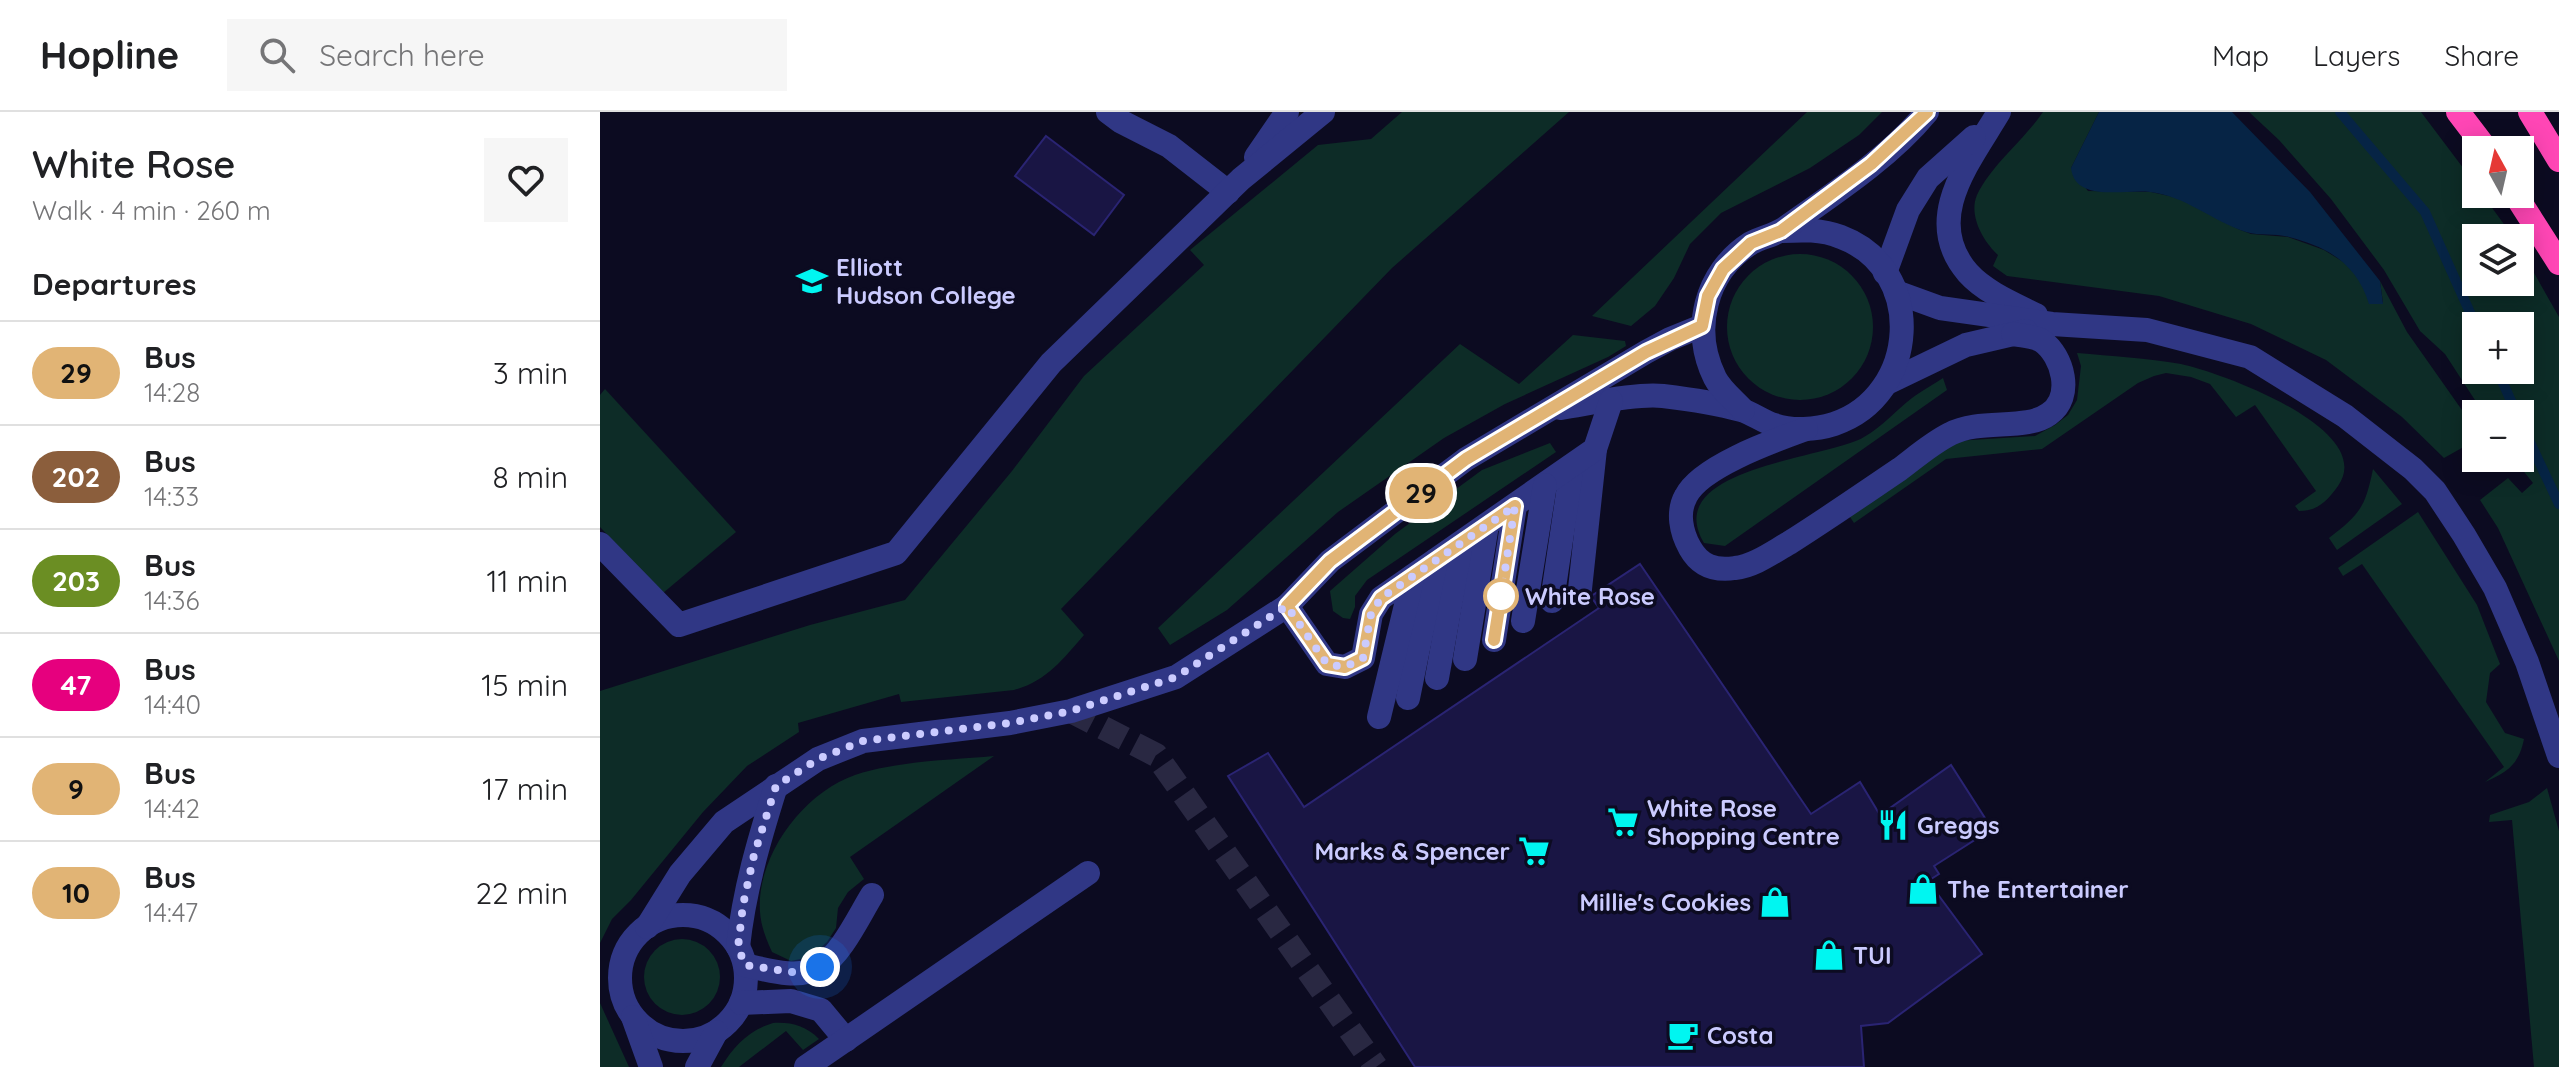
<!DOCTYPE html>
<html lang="en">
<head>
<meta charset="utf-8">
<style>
	body { margin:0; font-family:Quicksand,sans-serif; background:#f6f6f6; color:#202124; height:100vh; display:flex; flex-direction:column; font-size:30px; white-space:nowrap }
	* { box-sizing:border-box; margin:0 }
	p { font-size:26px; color:#757577 }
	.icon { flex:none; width:44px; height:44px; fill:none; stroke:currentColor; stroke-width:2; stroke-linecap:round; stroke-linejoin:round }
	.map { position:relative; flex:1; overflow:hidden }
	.side { display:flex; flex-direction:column; background:#fff; width:600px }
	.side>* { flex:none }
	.badge { padding:0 16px; border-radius:26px; font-size:28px; line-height:52px }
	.needle { width:52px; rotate:352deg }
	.tools { position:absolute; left:1862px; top:24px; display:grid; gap:16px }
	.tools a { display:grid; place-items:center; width:72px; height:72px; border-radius:0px; background:#fff; box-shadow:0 4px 20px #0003; font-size:40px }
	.you { position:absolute; width:40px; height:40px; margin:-20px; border:6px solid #fff; border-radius:50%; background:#1a73e8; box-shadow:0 0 0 12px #1a73e833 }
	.map>.badge { position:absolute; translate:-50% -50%; box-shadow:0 0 0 4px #fff }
	h2 { padding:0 32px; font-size:30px; line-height:72px }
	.round { display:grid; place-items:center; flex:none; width:84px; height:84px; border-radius:0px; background:#f6f6f6 }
	.overview { display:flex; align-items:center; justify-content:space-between; height:136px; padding:0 32px }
	h1 { font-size:38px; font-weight:600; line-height:60px }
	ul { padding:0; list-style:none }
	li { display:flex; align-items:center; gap:24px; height:104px; padding:0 32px; border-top:2px solid #e0e0e0 }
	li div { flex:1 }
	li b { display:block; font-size:30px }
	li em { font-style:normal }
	li .badge { min-width:88px; font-weight:700; text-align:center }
	header { display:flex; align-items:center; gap:48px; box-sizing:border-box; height:112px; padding:0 40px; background:#fff; border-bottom:2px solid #e0e0e0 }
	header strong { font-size:38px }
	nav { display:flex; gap:44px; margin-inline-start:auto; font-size:28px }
	.search { width:560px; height:72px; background:#f6f6f6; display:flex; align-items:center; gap:20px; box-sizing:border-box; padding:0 28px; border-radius:0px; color:#757577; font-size:30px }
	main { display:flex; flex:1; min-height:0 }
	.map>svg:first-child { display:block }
	.green { fill:#0d2c27; fill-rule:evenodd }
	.water { fill:#062445 }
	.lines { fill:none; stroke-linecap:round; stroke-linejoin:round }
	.stream { stroke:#062445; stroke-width:10 }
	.building { fill:#191544; stroke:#2a2473; stroke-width:2 }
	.minor-tunnel { stroke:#292842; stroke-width:24; stroke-dasharray:24 12; stroke-linecap:butt }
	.minor { stroke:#303785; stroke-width:24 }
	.highway { stroke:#ff46b5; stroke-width:24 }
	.line-casing { stroke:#fff; stroke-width:18 }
	.line { stroke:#e1b475; stroke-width:12 }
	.walk { stroke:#cbcbff; stroke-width:8; stroke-dasharray:0 14.4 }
	.stop-dot { fill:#fff; stroke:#e1b475; stroke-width:4 }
	.labels { text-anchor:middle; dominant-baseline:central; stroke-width:7; stroke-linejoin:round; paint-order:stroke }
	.poi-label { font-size:24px; font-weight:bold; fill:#cbcbff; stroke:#0c0b21; text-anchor:start }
	.stop-label { font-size:24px; font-weight:bold; fill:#cbcbff; stroke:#0c0b21; text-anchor:start }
</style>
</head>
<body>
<header>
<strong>Hopline</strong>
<div class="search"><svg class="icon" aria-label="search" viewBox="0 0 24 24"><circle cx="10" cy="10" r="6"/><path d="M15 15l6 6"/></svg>Search here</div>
<nav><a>Map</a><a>Layers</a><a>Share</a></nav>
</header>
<main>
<section class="side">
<div class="overview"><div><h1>White Rose</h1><p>Walk · 4 min · 260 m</p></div><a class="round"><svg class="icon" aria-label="heart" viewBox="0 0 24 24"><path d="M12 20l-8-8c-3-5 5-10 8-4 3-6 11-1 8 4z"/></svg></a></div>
<h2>Departures</h2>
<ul>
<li><span class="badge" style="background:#e1b475;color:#111">29</span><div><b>Bus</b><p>14:28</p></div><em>3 min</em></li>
<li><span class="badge" style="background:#8b5e3c;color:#fff">202</span><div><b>Bus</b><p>14:33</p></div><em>8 min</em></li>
<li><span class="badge" style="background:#6b8e23;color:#fff">203</span><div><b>Bus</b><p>14:36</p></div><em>11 min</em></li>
<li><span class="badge" style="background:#e6007e;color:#fff">47</span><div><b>Bus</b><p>14:40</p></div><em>15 min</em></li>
<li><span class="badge" style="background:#e1b475;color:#111">9</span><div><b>Bus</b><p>14:42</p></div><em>17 min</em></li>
<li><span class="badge" style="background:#e1b475;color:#111">10</span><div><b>Bus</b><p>14:47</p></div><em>22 min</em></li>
</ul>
</section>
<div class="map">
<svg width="1959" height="955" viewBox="0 0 1959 955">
	<rect width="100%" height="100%" fill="#0c0b21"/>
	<!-- green -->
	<g class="green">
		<path d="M802,0H969L792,156L461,497L484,523C463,547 447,569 414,578L301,590L299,582L198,611L199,620L147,654L103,700L31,788L12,807L0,831V579L210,513L305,488L412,359L484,264L604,153L590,138L718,33L771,27Z"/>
		<polygon points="1207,0 1282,0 1259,23 1210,56 1121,101 1090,132 1074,166 1055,194 1031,214 992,204"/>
		<path d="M1443,0H1499L1471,56L1488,79L1551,80L1578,86L1638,117L1651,122L1688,125L1724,138L1745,151L1783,191L1780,169L1807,220L1876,318V328L1844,346L1802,305L1726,248L1651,212L1559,184L1407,164L1393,154L1398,143C1384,130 1368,104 1377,83C1392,52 1424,28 1443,0Z"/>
		<path d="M1649,0H1821L1876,73V82H1882L1914,126H1876V170H1920V136L1959,205V549L1898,416L1880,388L1908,366L1922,381L1933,371L1913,346H1920V302H1884L1845,242L1820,219L1784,158L1731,87L1679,28ZM1876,214H1920V258H1876Z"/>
		<circle cx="1200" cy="215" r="73"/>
		<polygon points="973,223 1025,229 1026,234 1008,245 905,292 844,326 738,400 627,498 570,533 558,516 860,232 919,272"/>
		<path d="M1477,241C1511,244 1547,246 1581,252C1619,260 1778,317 1738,374C1727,389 1718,399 1699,399L1695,394L1716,379L1655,293L1636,305L1610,272L1591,265L1566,261L1554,264L1538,271L1442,337L1346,347L1254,411L1248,402L1356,329L1435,324L1455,313L1468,303L1477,288L1481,254Z"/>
		<path d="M1343,266L1347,278L1125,434L1104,431C1059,355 1228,347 1264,325C1282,315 1295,299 1312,286C1321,279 1333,273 1343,266Z"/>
		<polygon points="5,277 136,420 63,481 0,415 0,283"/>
		<polygon points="950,331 956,340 767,468 755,484 755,495 750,507 743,506 733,499 730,479 795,422 882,358"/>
		<path d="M1773,357L1802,392L1737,438L1729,426C1760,402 1765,396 1773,357Z"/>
		<path d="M1818,400L1877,493L1900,552L1890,561L1886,590L1905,621L1924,627C1919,652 1908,660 1885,670L1904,655L1762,452L1743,464L1738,456Z"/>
		<path d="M394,644L250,745L264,767L248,780L238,796L236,816L227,830L210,845L191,849L172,840C166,827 161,814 160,800C156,744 203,681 255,663C297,649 350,648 394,644Z"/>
		<polygon points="1947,676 1959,719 1959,955 1934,955 1912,708 1889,710 1890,703 1929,690"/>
		<circle cx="82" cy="865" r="38"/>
		<polygon points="0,891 29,955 0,955"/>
		<path d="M173,911C192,910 206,914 219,927L203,938L186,919L139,955H121C134,934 149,918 173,911Z"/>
	</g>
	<!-- water -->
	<path class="water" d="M1499,0H1632L1710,80L1743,122L1780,169L1783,192H1769C1757,152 1728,135 1689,125C1675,121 1660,124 1646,120C1612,109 1586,84 1550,80C1525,77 1475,91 1471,56Z"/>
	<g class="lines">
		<!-- stream -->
		<g class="stream">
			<polyline points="1740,0 1825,100 1876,214"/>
			<polyline points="1897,258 1917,302"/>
			<polyline points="1920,309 1959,392"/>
		</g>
	</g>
	<!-- building -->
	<g class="building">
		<polygon points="446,24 524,83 494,123 415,64"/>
		<polygon points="1040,452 1211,702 1260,670 1280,703 1351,653 1392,717 1334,754 1339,762 1328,769 1382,842 1288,911 1261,914 1264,955 815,955 628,664 668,641 704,695 999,496 992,486 993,483"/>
	</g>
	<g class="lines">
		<!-- minor-tunnel -->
		<polyline class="minor-tunnel" points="471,599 556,643 776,955"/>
		<!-- minor -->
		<g class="minor">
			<polyline points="508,0 520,9 569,34 628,80"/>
			<path d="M1399,0C1370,49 1321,107 1368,161C1385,180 1414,192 1436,203"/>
			<polyline points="656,45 687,0"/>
			<polyline points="1285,161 1308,98 1328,66 1374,25"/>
			<polyline points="1296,180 1340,196 1452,212 1547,218 1650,245 1745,304 1813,357 1835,379 1864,423 1895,476 1927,550 1959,644"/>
			<polyline points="1287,271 1366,233 1426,219"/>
			<path d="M960,296C988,292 1037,281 1063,284C1088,287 1116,291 1141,298C1152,301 1162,309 1174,313C1191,319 1216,318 1234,312C1319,284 1327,157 1241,125C1221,117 1202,118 1181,119"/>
			<path d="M1143,298C1134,288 1121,278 1115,266C1091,218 1105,160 1151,131C1162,125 1175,123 1185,116C1233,82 1289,46 1327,0"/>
			<path d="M1206,317C1176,328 1101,354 1086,384C1077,400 1081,420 1090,436C1100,454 1115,459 1135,456C1154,454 1173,440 1189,431C1227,407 1263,382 1300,357C1316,345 1332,331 1350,322C1380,306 1426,319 1449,302C1474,285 1463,244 1442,229C1434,224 1422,224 1413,222"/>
			<polyline points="0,432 79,513 296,441 451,251 641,67 723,0"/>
			<polyline points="980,477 995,337"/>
			<polyline points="952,489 972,354"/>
			<polyline points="687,494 727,552 745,555 763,546 771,502 781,486 995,337 1011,289"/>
			<polyline points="923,509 945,373"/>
			<polyline points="894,528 915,394"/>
			<polyline points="865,547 887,413"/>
			<polyline points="837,566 861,432"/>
			<polyline points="808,586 836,448"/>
			<polyline points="779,605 813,464"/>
			<circle cx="83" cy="866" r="63"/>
			<polyline points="47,815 80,762 124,710 218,647 263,629 410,611 471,599 576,565 687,494 730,449 866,347 1046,240 1070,227 1102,214"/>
			<path d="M138,835C144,779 159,728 176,674"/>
			<path d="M145,853C167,858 199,868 220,855C241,843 259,804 272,783"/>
			<polyline points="141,891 191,889 221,898 246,928"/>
			<polyline points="33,905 51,955"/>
			<polyline points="97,955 116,920"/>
			<polyline points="206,955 488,761"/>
		</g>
		<!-- highway -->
		<g class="highway">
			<polyline points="1858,0 1887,38"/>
			<polyline points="1930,0 1959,48"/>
			<polyline points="1915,82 1959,151"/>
		</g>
	</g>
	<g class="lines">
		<defs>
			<polyline id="line" points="894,528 915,394 781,486 771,502 763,546 745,555 727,552 687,494 730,449 866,347 1046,240 1102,214 1108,184 1123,157 1151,131 1181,119 1271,52 1327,0"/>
		</defs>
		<!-- line casing -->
		<use href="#line" class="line-casing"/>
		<!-- line -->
		<use href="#line" class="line"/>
		<!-- walk -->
		<polyline class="walk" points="220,855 198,861 145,853 138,835 143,793 154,743 176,674 218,647 263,629 410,611 471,599 576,565 687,494 727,552 745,555 763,546 771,502 781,486 915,394 901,484"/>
	</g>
	<!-- icons -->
	<defs>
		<symbol id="university-bare" viewBox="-9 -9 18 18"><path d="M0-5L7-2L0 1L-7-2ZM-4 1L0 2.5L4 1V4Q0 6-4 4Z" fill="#00f6f1" stroke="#0c0b21" stroke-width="2.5" paint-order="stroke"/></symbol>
		<symbol id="supermarket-bare" viewBox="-9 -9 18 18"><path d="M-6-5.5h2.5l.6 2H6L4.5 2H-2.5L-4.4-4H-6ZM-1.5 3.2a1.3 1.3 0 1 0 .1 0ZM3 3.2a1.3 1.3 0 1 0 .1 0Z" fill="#00f6f1" stroke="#0c0b21" stroke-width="2.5" paint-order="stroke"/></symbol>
		<symbol id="restaurant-bare" viewBox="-9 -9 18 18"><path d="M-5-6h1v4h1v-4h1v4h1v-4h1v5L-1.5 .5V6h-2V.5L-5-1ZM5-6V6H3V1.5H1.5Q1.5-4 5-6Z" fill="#00f6f1" stroke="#0c0b21" stroke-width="2.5" paint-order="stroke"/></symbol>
		<symbol id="shop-bare" viewBox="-9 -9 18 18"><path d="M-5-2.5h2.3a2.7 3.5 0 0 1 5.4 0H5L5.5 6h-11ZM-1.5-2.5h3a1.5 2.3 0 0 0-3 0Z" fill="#00f6f1" stroke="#0c0b21" stroke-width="2.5" paint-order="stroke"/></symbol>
		<symbol id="cafe-bare" viewBox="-9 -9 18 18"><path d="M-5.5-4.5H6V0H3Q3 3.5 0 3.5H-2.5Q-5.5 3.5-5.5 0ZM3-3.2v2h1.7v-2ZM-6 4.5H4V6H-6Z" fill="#00f6f1" stroke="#0c0b21" stroke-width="2.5" paint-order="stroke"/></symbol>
	</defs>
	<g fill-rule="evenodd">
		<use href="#university-bare" x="190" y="147" width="44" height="44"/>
		<use href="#supermarket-bare" x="1001" y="688" width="44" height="44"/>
		<use href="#restaurant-bare" x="1271" y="691" width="44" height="44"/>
		<use href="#supermarket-bare" x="912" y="717" width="44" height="44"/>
		<use href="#shop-bare" x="1301" y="755" width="44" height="44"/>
		<use href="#shop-bare" x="1153" y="768" width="44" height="44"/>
		<use href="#shop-bare" x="1207" y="821" width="44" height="44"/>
		<use href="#cafe-bare" x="1061" y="901" width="44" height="44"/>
	</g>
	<!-- markers -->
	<circle class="stop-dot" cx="901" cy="484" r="16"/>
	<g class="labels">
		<!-- poi labels -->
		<g class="poi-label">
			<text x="236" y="155">Elliott<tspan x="236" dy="28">Hudson College</tspan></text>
			<text x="1047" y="696">White Rose<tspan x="1047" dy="28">Shopping Centre</tspan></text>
			<text x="1317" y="713">Greggs</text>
			<text x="910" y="739" text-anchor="end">Marks &amp; Spencer</text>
			<text x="1347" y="777">The Entertainer</text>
			<text x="1151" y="790" text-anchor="end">Millie's Cookies</text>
			<text x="1253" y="843">TUI</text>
			<text x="1107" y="923">Costa</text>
		</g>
		<!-- stop labels -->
		<g class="stop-label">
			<text x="925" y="484">White Rose</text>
		</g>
	</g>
</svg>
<div class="tools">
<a><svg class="needle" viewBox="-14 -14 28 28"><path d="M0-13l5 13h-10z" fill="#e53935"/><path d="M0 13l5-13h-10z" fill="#757577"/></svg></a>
<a><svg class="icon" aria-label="layers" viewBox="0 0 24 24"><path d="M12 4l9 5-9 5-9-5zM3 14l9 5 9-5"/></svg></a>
<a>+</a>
<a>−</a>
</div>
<div class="you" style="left:220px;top:855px"></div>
<b class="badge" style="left:821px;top:381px;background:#e1b475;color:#111">29</b>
</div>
</main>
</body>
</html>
